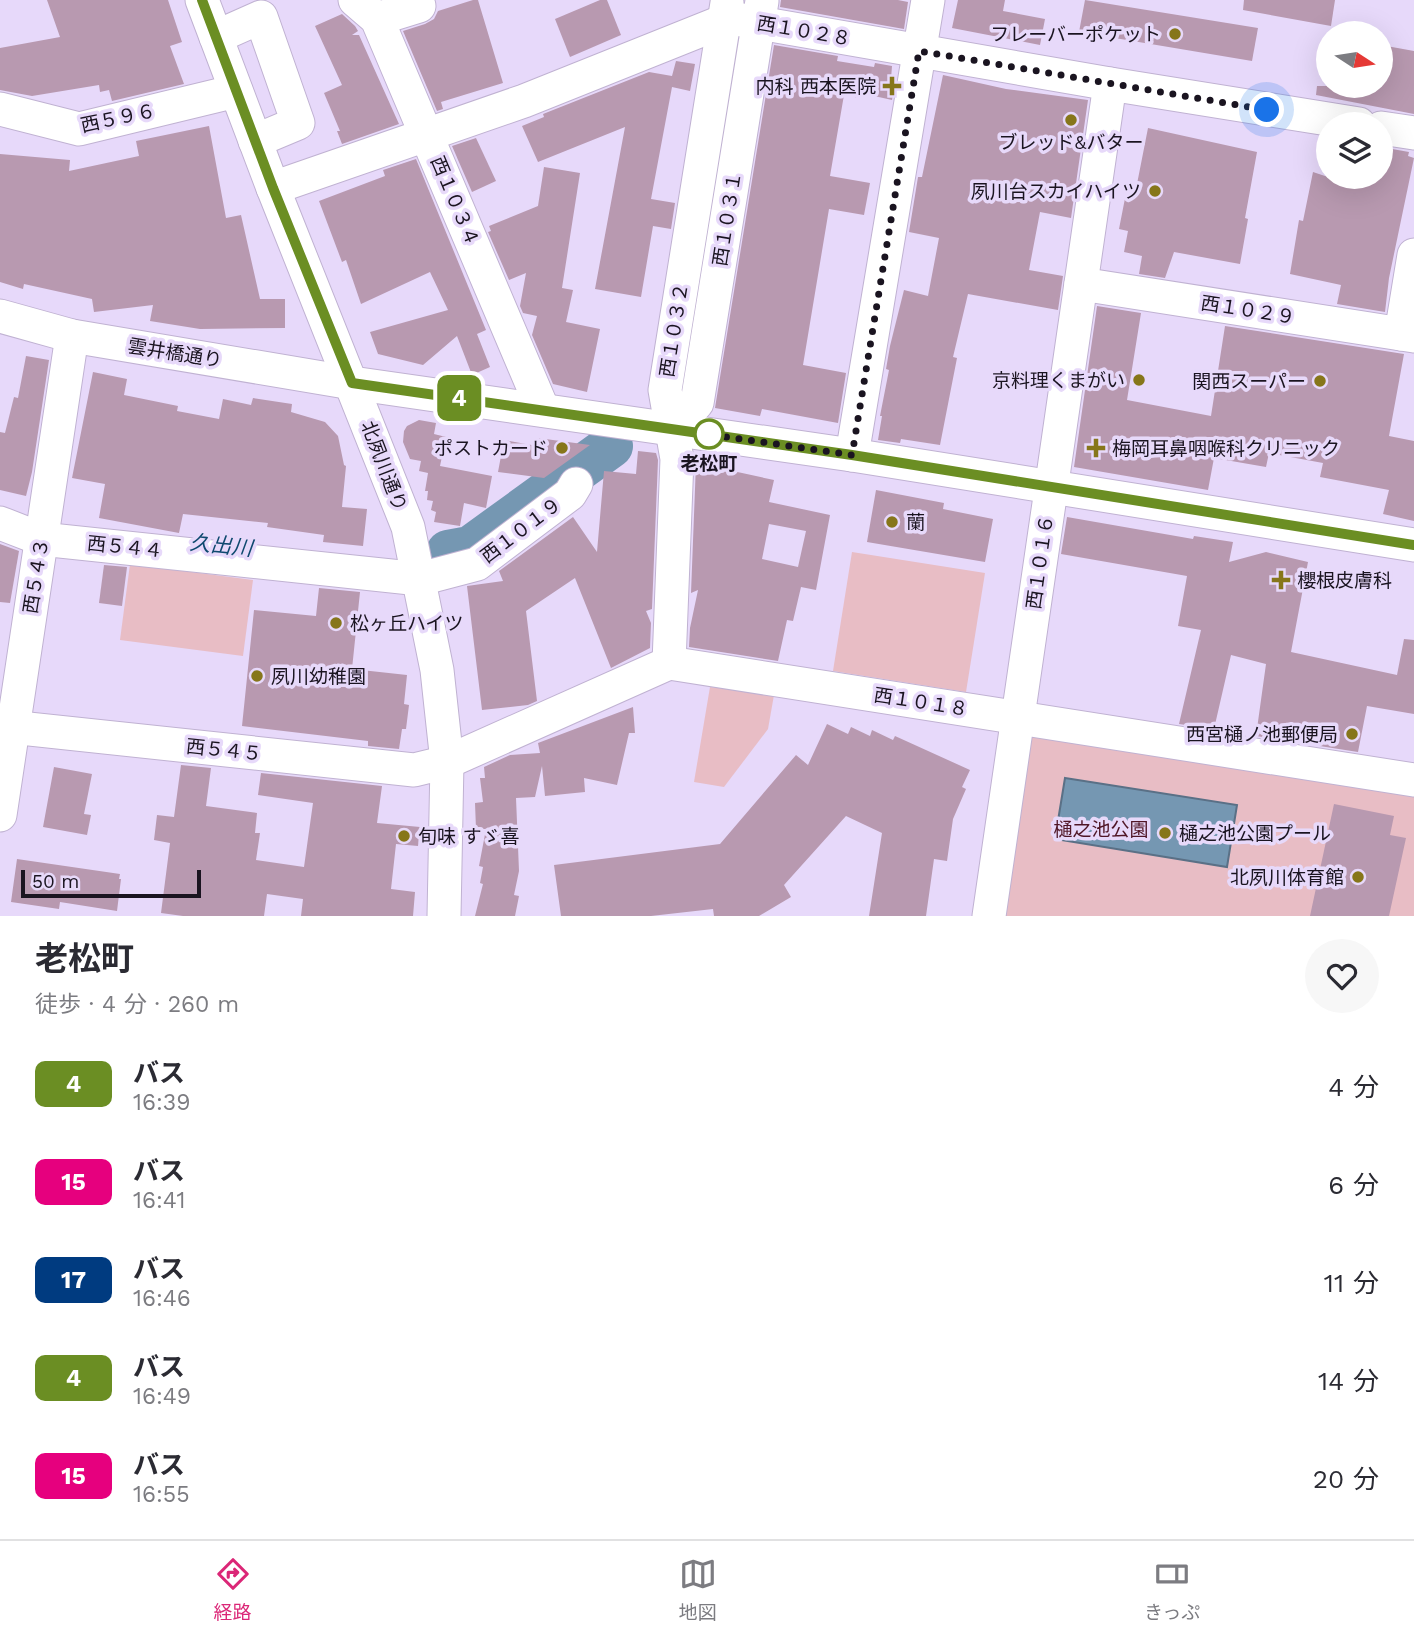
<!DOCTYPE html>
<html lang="ja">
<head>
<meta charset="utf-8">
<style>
	body { margin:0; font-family:"Work Sans","Noto Sans JP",sans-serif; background:#f7f7f7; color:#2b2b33; height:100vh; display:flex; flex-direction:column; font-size:26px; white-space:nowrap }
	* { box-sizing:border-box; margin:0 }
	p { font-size:23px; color:#7c7c81 }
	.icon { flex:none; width:38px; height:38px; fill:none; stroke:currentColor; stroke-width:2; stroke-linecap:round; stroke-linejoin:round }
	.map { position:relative; height:916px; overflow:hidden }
	.details { display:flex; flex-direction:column; background:#fff; flex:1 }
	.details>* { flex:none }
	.badge { padding:0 14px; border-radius:10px; font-size:24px; line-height:46px }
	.needle { width:46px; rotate:102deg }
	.tools { position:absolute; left:1316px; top:21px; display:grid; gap:14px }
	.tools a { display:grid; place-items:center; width:77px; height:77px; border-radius:50%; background:#fff; box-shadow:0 7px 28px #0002; font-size:35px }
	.scale { position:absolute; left:21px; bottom:18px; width:180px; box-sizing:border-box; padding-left:7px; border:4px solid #1a1420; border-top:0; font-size:19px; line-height:24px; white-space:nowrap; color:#1a1420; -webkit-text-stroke:5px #e7d9fa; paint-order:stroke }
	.you { position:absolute; width:35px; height:35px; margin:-18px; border:5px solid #fff; border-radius:50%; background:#1a73e8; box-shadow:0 0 0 10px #1a73e833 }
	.map>.badge { position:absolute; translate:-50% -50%; box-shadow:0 0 0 4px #fff }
	.round { display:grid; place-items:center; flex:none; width:74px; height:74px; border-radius:37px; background:#f7f7f7 }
	.headline { display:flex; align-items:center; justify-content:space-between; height:119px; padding:0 35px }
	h1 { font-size:33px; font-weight:700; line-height:52px }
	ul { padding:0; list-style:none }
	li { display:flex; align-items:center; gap:21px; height:98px; padding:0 35px }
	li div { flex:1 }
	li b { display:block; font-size:26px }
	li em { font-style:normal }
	li .badge { min-width:77px; font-weight:700; text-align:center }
	.tabs { display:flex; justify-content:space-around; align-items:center; height:98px; border-top:2px solid #e1e1e2; background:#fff; font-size:19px; color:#7c7c81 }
	.tabs a { display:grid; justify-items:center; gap:4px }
	.tabs .active { color:#db2777 }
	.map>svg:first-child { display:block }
	.green { fill:#e8bdc5 }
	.water { fill:#7597b2; stroke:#5a7086; stroke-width:2 }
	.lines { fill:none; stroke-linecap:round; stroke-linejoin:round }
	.river { stroke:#7597b2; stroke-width:44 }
	.building { fill:#b899b0; fill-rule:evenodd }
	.minor-casing { stroke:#c0b2d2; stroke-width:35 }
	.minor { stroke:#fff; stroke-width:33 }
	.line-casing { stroke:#fff; stroke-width:16 }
	.line { stroke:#6b8e23; stroke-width:10 }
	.walk { stroke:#1a1420; stroke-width:7; stroke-dasharray:0 12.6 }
	.poi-dot { fill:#86761a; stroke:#e7d9fa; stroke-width:2.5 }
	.stop-dot { fill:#fff; stroke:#6b8e23; stroke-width:3.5 }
	.labels { text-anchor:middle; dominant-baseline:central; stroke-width:7; stroke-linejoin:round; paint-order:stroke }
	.street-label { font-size:19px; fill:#1a1420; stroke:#e7d9fa }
	.poi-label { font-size:19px; fill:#1a1420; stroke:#e7d9fa; text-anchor:end }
	.stop-label { font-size:19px; font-weight:bold; fill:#1a1420; stroke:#e7d9fa }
	.park-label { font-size:19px; fill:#4f1626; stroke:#e7d9fa }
	.water-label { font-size:21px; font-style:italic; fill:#0f496f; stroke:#e7d9fa }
</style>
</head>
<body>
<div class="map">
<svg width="1414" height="916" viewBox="0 0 1414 916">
	<rect width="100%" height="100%" fill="#e7d9fa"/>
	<!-- green -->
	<g class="green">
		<polygon points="852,552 985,573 966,692 833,671"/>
		<polygon points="130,564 253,580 243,656 120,640"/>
		<polygon points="710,687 774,695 768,729 724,787 694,782"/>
		<polygon points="1026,735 1414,791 1414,916 1000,916"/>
	</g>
	<!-- water -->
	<polygon class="water" points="1065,778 1237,805 1227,867 1055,839"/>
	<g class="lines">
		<!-- river -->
		<polyline class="river" points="448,552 470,548 611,446"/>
	</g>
	<!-- building -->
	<g class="building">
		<polygon points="47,0 168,0 182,42 170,46 184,84 112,101 109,90 100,92 99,85 32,96 0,90 0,48 60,37"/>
		<polygon points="473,0 478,0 503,83 441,102 443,109 437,111 403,31 425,24 434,19 438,11"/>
		<polygon points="600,0 607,0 621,35 570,57 555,19"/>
		<polygon points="781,0 898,0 908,2 904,29 780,7"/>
		<polygon points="958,0 1005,0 1003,11 1045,19 1040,45 952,28"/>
		<polygon points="1085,0 1258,28 1252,61 1079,32"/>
		<polygon points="1244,0 1335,0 1331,26 1243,10"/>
		<polygon points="342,14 355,26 358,31 352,35 359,35 399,124 342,144 337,131 340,131 324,93 342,85 315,26"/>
		<polygon points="774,45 838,56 837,61 874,67 875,63 892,66 891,79 895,80 892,100 861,93 860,98 844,95 830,176 870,183 864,215 829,209 803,365 846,373 838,423 762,409 760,416 715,408"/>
		<polygon points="1381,45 1414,51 1414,114 1316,95 1317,86 1381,86"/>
		<polygon points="676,61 695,64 690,91 672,87 651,199 675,203 671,229 653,226 641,297 595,289 625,127 538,162 522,126 544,117 543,114 649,72 672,76"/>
		<polygon points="943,75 1006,89 1088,100 1071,218 1040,212 1029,270 1063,276 1058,310 968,294 953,357 957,358 940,445 901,439 900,443 878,440 882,416 880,416 889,370 886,369 890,346 904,290 928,296 939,238 909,232 918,177 922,177"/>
		<polygon points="209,126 226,218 241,215 260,299 285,299 285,328 200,329 150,321 153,305 94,312 92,299 24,284 23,289 0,282 0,154 70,160 69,171 139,156 136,141"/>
		<polygon points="1148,128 1257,152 1245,218 1248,219 1240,264 1174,252 1165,278 1139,274 1142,256 1124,252 1128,231 1119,229 1128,183 1137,184"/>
		<polygon points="476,138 496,181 472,192 452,146"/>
		<polygon points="1381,147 1409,152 1408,156 1414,158 1389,278 1385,312 1337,304 1341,285 1290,274 1299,220 1303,221 1313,172 1328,177 1372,184 1374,177 1381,177"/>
		<polygon points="416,159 486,330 477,334 490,367 472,375 457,336 423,365 378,354 370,332 448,310 430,272 361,304 346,260 342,262 319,201 385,176 383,170"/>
		<polygon points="544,167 580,173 562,288 573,290 566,322 600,329 587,392 553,384 532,335 537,316 523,313 520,306 526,273 509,280 488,232 491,231 489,226 538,206"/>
		<polygon points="1097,306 1141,313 1127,400 1211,416 1225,326 1404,354 1389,436 1414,441 1414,521 1383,514 1389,490 1320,477 1323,463 1269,453 1266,467 1214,458 1208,490 1074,467"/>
		<polygon points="26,356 49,360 32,472 26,496 0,490 0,432 5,433 14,397 18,398"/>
		<polygon points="93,372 127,379 124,395 178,406 177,411 219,419 223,399 251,405 253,398 292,404 291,412 325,422 338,436 344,465 346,466 342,507 367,509 363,546 323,542 324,535 267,527 268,523 183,514 179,533 99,518 105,484 72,478"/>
		<polygon points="419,420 436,423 434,434 446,437 440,466 492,476 486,508 464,503 460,526 434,522 436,512 431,510 433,501 427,500 428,491 425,491 428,473 419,471 421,461 410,459 403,442 404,431 407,426"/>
		<polygon points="538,438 590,445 544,478 498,472 504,440 537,446"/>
		<polygon points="638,451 656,453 658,460 652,609 646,611 651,623 650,648 611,668 575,578 526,611 537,701 528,705 482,710 467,586 503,581 499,571 573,517 597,552 604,471 636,474"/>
		<path d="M696,463L774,480L769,502L830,515L816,590L801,587L793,621L787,620L778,661L689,647L690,628L698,590L691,593ZM769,524L806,531L798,567L762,559Z"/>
		<polygon points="876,490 944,503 943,509 993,519 985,562 867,542"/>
		<polygon points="1067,517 1193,539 1194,536 1233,542 1229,562 1266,552 1308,562 1291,652 1397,675 1404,639 1414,640 1414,714 1367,706 1358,752 1256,736 1266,664 1231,655 1214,729 1179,724 1201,630 1178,626 1187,576 1061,554"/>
		<polygon points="0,544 19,551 10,603 0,602"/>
		<polygon points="104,565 127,567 122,606 99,603"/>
		<polygon points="319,588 360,592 352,669 407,675 404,704 409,705 406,729 402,729 399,749 368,746 368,741 242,726 254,610 316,616"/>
		<polygon points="633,707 635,733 629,733 617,785 584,778 585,792 545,796 542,766 535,797 516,798 519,871 514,895 519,896 515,916 475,916 483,884 480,883 483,867 479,866 486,829 476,829 475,803 483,802 480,778 485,778 484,767 510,755 540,753 538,743"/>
		<polygon points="827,724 848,734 851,727 870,736 872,730 893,740 895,736 970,770 962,787 966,789 953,819 947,861 934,859 926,916 869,916 882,833 846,816 784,885 791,897 759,916 714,916 713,909 651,916 561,916 554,865 720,844 796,755 808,765"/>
		<polygon points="181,765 211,768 206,806 257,813 255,833 260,833 256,860 304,867 313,803 258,795 261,773 382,786 377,823 420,827 418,846 396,844 391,889 415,892 413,916 301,916 303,899 267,894 264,916 183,916 161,913 170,843 154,840 157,815 174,817"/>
		<polygon points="54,767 92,774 84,814 91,815 87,835 43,827"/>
		<polygon points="1334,804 1394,816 1390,835 1406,838 1389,916 1310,916"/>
		<polygon points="17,859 120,874 119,879 121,879 117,911 60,902 59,909 11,902"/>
	</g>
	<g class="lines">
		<defs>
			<g id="minor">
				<polyline points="202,0 273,188 408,527 437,670 447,762 444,916"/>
				<polyline points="355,0 377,19 543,410"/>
				<polyline points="377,19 419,6"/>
				<polyline points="216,37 261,17 298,123 255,141"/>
				<polyline points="0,109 79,129 236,91"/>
				<polyline points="1381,128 1414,133"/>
				<polyline points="273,188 524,101 724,21 736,19 1110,84 1359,124"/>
				<polyline points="1081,284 1414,336"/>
				<polyline points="0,316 72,336 352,383 852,455 1414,545"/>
				<polyline points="1401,334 1414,255"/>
				<polyline points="673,429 697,403 762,1"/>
				<polyline points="852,455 928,0"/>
				<polyline points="0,523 41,539 420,579 477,564 570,494 576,484"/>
				<polyline points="669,663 677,459 665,390 727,3"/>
				<polyline points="0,726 414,770 447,762 669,663 1414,780"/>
				<polyline points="0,815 72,336"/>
				<polyline points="989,916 1110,84"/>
			</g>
		</defs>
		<!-- minor casing -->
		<use href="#minor" class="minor-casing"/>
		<!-- minor -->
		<use href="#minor" class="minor"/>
	</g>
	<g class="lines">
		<defs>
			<polyline id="line" points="202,0 273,188 352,383 852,455 1414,545"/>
		</defs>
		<!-- line casing -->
		<use href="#line" class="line-casing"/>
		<!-- line -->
		<use href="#line" class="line"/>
		<!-- walk -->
		<polyline class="walk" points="709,434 699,433 852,455 919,51 1267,110"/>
	</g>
	<!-- markers -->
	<g class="poi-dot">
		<circle cx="1175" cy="34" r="7"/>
		<path d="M888.5 75.5h7v7h7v7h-7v7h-7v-7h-7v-7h7z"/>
		<circle cx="1071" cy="120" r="7"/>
		<circle cx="1155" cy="191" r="7"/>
		<circle cx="1139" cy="380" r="7"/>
		<circle cx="1320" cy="381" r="7"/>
		<circle cx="562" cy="448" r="7"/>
		<path d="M1092.5 437.5h7v7h7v7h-7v7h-7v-7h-7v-7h7z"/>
		<circle cx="892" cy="522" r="7"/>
		<path d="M1277.5 569.5h7v7h7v7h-7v7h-7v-7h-7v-7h7z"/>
		<circle cx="336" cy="623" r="7"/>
		<circle cx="257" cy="676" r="7"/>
		<circle cx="1352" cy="734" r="7"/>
		<circle cx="1165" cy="833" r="7"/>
		<circle cx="404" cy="836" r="7"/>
		<circle cx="1358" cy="877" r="7"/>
	</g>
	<circle class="stop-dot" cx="709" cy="434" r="14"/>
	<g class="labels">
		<!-- street labels -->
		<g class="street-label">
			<text transform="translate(804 31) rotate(10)">西１０２８</text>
			<text transform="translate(118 118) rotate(-12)">西５９６</text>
			<text transform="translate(455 201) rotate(67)">西１０３４</text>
			<text transform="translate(727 219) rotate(-81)">西１０３１</text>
			<text transform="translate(1248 310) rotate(9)">西１０２９</text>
			<text transform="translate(674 330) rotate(-81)">西１０３２</text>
			<text transform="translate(175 353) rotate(9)">雲井橋通り</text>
			<text transform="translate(384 466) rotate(69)">北夙川通り</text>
			<text transform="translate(521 530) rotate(-37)">西１０１９</text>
			<text transform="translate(125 547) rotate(6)">西５４４</text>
			<text transform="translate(1040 562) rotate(-82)">西１０１６</text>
			<text transform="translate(36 576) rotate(-81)">西５４３</text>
			<text transform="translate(921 702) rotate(9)">西１０１８</text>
			<text transform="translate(224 750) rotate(6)">西５４５</text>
		</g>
		<!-- poi labels -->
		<g class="poi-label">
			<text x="1161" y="34">フレーバーポケット</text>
			<text x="876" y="86">内科 西本医院</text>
			<text x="1071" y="142" text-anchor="middle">ブレッド&amp;バター</text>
			<text x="1141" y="191">夙川台スカイハイツ</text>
			<text x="1125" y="380">京料理くまがい</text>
			<text x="1306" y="381">関西スーパー</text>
			<text x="548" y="448">ポストカード</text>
			<text x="1112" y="448" text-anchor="start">梅岡耳鼻咽喉科クリニック</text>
			<text x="906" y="522" text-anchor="start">蘭</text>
			<text x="1297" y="580" text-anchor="start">櫻根皮膚科</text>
			<text x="350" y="623" text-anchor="start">松ヶ丘ハイツ</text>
			<text x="271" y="676" text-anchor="start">夙川幼稚園</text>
			<text x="1338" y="734">西宮樋ノ池郵便局</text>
			<text x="1179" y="833" text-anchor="start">樋之池公園プール</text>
			<text x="418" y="836" text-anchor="start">旬味 すゞ喜</text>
			<text x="1344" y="877">北夙川体育館</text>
		</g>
		<!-- stop labels -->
		<g class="stop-label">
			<text x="709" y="463">老松町</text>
		</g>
		<!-- park labels -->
		<g class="park-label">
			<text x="1101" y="829">樋之池公園</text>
		</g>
		<!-- water labels -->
		<g class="water-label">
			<text transform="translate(221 545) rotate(6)">久出川</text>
		</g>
	</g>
</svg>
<div class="tools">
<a><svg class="needle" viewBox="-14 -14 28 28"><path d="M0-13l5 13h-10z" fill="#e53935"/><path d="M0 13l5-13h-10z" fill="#7c7c81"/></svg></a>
<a><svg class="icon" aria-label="layers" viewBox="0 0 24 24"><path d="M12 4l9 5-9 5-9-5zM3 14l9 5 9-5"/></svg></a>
</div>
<div class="scale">50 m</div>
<div class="you" style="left:1267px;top:110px"></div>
<b class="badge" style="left:459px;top:398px;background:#6b8e23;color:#fff">4</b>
</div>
<section class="details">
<div class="headline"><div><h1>老松町</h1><p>徒歩 · 4 分 · 260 m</p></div><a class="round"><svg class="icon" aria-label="heart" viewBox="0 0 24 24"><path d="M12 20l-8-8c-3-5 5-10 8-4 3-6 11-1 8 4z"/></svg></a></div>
<ul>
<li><span class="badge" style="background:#6b8e23;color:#fff">4</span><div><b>バス</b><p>16:39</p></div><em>4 分</em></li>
<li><span class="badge" style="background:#e6007e;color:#fff">15</span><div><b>バス</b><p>16:41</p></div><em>6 分</em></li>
<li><span class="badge" style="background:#003b80;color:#fff">17</span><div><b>バス</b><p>16:46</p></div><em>11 分</em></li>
<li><span class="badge" style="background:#6b8e23;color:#fff">4</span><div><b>バス</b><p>16:49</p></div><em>14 分</em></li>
<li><span class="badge" style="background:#e6007e;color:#fff">15</span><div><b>バス</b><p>16:55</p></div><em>20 分</em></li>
</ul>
</section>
<nav class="tabs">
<a class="active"><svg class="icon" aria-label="directions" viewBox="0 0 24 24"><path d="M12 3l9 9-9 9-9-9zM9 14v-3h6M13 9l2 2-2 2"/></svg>経路</a>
<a><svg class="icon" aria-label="map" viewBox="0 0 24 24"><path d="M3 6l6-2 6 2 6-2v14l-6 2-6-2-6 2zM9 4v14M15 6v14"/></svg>地図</a>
<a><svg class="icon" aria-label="tickets" viewBox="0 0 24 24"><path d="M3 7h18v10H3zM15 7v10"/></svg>きっぷ</a>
</nav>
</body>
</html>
